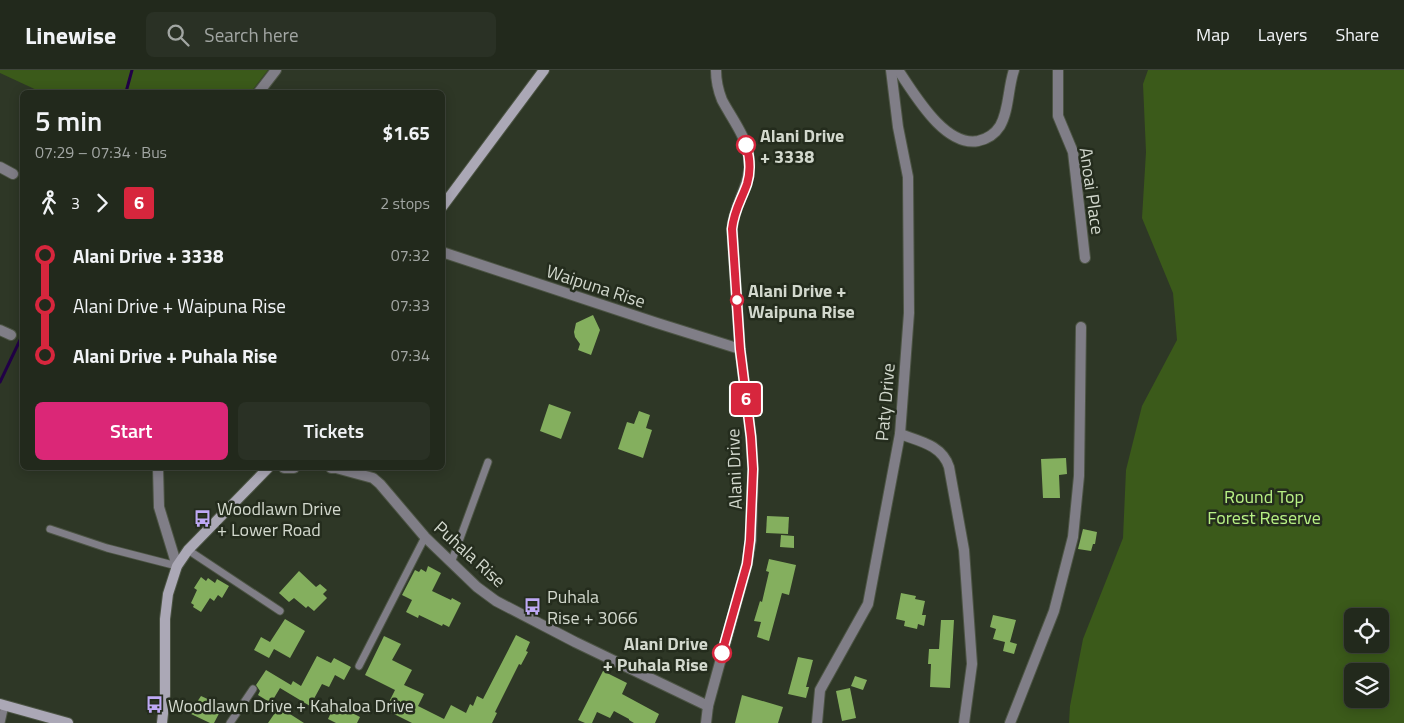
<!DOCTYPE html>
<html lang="en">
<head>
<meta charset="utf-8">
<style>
	body { margin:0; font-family:"Titillium Web",sans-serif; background:#2a3125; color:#f1f3f6; height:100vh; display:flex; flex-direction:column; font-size:19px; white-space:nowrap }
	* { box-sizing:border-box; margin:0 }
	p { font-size:16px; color:#a2a6a3 }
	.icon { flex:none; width:28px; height:28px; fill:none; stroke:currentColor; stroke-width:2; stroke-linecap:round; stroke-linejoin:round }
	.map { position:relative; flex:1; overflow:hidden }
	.panel { position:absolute; left:20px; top:20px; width:425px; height:380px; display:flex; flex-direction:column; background:#22291c; border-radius:8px; box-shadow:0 2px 12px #0003,0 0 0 1px #3f453b }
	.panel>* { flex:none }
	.badge { padding:0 10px; border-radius:4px; font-size:18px; line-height:32px }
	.fabs { position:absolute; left:1344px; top:538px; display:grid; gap:10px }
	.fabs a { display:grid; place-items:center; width:45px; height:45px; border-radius:8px; background:#22291c; box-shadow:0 2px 12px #0003,0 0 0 1px #3f453b; font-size:25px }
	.map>.badge { position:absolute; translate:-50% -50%; box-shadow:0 0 0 2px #fff }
	.legs { display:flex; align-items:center; gap:8px; height:55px; padding:0 15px; font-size:16px }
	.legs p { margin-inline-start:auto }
	.summary { display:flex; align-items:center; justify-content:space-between; height:85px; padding:0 15px }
	h1 { font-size:28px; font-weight:600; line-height:38px }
	.button { display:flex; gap:10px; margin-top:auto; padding:10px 15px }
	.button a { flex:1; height:58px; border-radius:8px; background:#db2777; color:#fff; font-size:20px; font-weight:600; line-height:58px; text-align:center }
	.button a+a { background:#2a3125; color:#f1f3f6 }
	ul { padding:0 15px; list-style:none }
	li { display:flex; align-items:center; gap:18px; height:50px; font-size:19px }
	li i { display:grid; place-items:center; width:8px; height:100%; margin:0 6px; background:currentColor }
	li i::after { content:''; width:12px; height:12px; margin:-6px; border:4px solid; border-radius:50%; background:#22291c }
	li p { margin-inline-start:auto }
	li:first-child i { background:linear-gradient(#0000 50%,currentColor 0) }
	li:last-child i { background:linear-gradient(currentColor 50%,#0000 0) }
	header { display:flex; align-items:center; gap:30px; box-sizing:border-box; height:70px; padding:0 25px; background:#22291c; border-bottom:1px solid #3f453b }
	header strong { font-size:24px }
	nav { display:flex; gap:28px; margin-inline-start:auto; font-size:18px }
	.search { width:350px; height:45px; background:#2a3125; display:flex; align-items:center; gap:12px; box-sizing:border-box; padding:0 18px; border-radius:8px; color:#a2a6a3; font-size:19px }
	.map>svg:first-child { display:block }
	.green { fill:#3b5a1a; fill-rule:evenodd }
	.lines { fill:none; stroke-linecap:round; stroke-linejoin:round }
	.stream { stroke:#210047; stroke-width:3 }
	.building { fill:#84af5e }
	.lane-casing { stroke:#4c5444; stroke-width:9 }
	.street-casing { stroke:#4c5444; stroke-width:12 }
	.secondary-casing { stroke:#4c5444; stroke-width:12 }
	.lane { stroke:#807e87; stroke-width:7 }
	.street { stroke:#807e87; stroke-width:10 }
	.secondary { stroke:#aba8b6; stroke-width:10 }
	.line-1-casing { stroke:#fff; stroke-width:11 }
	.line-1 { stroke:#d7263d; stroke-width:8 }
	.stop-1-dot { fill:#fff; stroke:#d7263d; stroke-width:2.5 }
	.labels { text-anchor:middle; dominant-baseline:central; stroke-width:5; stroke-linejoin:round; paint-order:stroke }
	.stop-label { font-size:18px; font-weight:bold; fill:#d2d8cd; stroke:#242c1d; text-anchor:start }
	.street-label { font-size:18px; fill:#d2d8cd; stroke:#242c1d }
	.park-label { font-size:18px; fill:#b8f185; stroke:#242c1d }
	.poi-label { font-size:18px; fill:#d2d8cd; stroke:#242c1d; text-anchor:start }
</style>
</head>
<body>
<header>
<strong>Linewise</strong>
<div class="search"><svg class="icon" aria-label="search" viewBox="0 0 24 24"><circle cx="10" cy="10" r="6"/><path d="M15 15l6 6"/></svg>Search here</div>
<nav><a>Map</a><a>Layers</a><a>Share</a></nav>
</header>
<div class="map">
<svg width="1404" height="653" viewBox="0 0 1404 653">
	<rect width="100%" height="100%" fill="#2e3726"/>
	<!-- green -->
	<g class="green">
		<polygon points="0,0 268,0 251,22 41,22 0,3"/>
		<path d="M1148,0H1404V653H1069L1070,636L1083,569L1123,468L1126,400L1142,336L1177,270L1173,223L1142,148L1146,82L1143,14ZM1380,546V574H1352V546ZM1380,601V629H1352V601Z"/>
	</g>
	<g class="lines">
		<!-- stream -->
		<g class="stream">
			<polyline points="126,22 132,0"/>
			<polyline points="0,312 22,266"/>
		</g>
	</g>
	<!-- building -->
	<g class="building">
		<polygon points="593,245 600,260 591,285 578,280 580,274 575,267 574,262 576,253"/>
		<polygon points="549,334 571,342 561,369 540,361"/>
		<polygon points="639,341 650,345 646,358 652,360 643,388 618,379 627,352 634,354"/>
		<polygon points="1066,388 1067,404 1059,405 1060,428 1043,428 1041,389"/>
		<polygon points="767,446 789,447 788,464 766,463"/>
		<polygon points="1083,459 1097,462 1095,474 1093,474 1091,481 1078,479"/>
		<polygon points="781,465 794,466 794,478 780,477"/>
		<polygon points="769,489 796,495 789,525 782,523 769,571 757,567 761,552 754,551 760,531 762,532 769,502 766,501"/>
		<polygon points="428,496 441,503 432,521 451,530 452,528 461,533 449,557 443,554 442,556 419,545 418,548 406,542 412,530 402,525 415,500 419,502 421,499 426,502"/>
		<polygon points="299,501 316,517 320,514 327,520 323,524 327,528 314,541 308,536 306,538 294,528 289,532 279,523"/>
		<polygon points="201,507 206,511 208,508 215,513 217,509 229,516 222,528 218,525 214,531 210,528 201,542 193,537 194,535 191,533 197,520 194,518"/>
		<polygon points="901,523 916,526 915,529 925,531 922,545 926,545 924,556 918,554 917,559 904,556 905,551 896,549"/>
		<polygon points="993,545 1016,550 1010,572 1017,574 1014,584 1003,581 1005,572 993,569 996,559 990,557"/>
		<polygon points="285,549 305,561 290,588 274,579 269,588 254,580 261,567 270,572"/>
		<polygon points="941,550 954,550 950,618 930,617 931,594 928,594 929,579 939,579"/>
		<polygon points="516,565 530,572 526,581 528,582 521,595 519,594 495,642 497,643 492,653 412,653 390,642 393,636 388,634 395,620 365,605 384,566 401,574 392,590 412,600 404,615 424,624 418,636 444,649 451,635 466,643 470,634 473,636 477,626 483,629"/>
		<polygon points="317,586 331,593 334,588 351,597 344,610 335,605 329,617 322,614 310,636 280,618 271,633 258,625 260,621 256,615 266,600 291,615 293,611 301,616"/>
		<polygon points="798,587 813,590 806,617 809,617 806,628 788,624"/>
		<polygon points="603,601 627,613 622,624 659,644 655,653 634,653 629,650 629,649 614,641 610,648 597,642 592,653 585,653 578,650"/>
		<polygon points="855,606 867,610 863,620 851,616"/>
		<polygon points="850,618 856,648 842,651 836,621"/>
		<polygon points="742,625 783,637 778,653 735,653"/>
		<polygon points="201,626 223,636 214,653 210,653 189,643 195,631 197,632"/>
		<polygon points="335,634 360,647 357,653 336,653 328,649"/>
		<polygon points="279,637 304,653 268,653"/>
	</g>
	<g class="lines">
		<defs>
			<g id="lane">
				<polyline points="50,459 107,478 177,496"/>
				<polyline points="188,480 280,541"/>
				<polyline points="451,493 488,392"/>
				<polyline points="359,596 425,467"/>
				<polyline points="1,653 5,635"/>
				<polyline points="230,653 253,619"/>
			</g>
			<g id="street">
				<path d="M898,0C914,23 944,77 978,71C987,69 995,64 1000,56C1009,41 1008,17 1014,0"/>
				<polyline points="1058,0 1058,46 1073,82 1085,188"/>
				<polyline points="259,22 276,0"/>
				<polyline points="0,97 13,104"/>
				<polyline points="442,182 657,253 740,279"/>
				<polyline points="0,260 11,265"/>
				<path d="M900,364C919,371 942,375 949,397L964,480L972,594L964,653"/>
				<polyline points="158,398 159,437 177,496"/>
				<polyline points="284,398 294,398"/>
				<polyline points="331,398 336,398 373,408 380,414 425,467 477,517 496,531 575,572 708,636"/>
				<path d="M706,653L708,636L747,494L751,470L753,399L751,367L740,279L732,159C734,133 752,114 749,89C747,67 732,49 722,30C718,20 716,10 716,0"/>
				<polyline points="817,653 820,620 868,534 900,364 909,243 908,107 898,57 891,0"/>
				<polyline points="1010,653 1054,541 1073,467 1079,406 1081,257"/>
			</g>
			<g id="secondary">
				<polyline points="442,137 544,0"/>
				<polyline points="0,634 68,653"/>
				<polyline points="162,653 165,625 165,549 168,524 177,496 188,480 268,398"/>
			</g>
		</defs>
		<!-- lane casing -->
		<use href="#lane" class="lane-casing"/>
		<!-- street casing -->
		<use href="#street" class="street-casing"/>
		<!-- secondary casing -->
		<use href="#secondary" class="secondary-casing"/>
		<!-- lane -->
		<use href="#lane" class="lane"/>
		<!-- street -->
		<use href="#street" class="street"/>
		<!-- secondary -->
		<use href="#secondary" class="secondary"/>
	</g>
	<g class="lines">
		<defs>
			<path id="line-1" d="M722,583L747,494L750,470L753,399L751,367L740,279L732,159C734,140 741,131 747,114C751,101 750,88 746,75"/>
		</defs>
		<!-- line-1 casing -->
		<use href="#line-1" class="line-1-casing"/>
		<!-- line-1 -->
		<use href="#line-1" class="line-1"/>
	</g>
	<!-- icons -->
	<defs>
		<symbol id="bus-bare" viewBox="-9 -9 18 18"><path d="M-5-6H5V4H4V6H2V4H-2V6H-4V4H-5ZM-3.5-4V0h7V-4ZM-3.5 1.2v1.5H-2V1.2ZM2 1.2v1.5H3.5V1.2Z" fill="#bea9f5" stroke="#242c1d" stroke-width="2.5" paint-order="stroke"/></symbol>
	</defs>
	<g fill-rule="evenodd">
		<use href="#bus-bare" x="190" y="436" width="25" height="25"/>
		<use href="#bus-bare" x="520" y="524" width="25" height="25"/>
		<use href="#bus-bare" x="142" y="622" width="25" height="25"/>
	</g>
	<!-- markers -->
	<g class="stop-1-dot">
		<circle cx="746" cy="75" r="9"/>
		<circle cx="737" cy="230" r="6"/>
		<circle cx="722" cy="583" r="9"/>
	</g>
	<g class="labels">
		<!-- stop labels -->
		<g class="stop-label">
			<text x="760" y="65">Alani Drive<tspan x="760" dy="21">+ 3338</tspan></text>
			<text x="748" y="220">Alani Drive +<tspan x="748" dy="21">Waipuna Rise</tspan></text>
			<text x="708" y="573" text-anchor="end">Alani Drive<tspan x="708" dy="21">+ Puhala Rise</tspan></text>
		</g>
		<!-- street labels -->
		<g class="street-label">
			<text transform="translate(1092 121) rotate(82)">Anoai Place</text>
			<text transform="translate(596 216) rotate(18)">Waipuna Rise</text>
			<text transform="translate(885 332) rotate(-85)">Paty Drive</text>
			<text transform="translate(734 399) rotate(-92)">Alani Drive</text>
			<text transform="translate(470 484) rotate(42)">Puhala Rise</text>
		</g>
		<!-- park labels -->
		<g class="park-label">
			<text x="1264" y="426">Round Top<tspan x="1264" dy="21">Forest Reserve</tspan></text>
		</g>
		<!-- poi labels -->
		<g class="poi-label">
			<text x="217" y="438">Woodlawn Drive<tspan x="217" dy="21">+ Lower Road</tspan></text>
			<text x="547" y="526">Puhala<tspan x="547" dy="21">Rise + 3066</tspan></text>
			<text x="168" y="635">Woodlawn Drive + Kahaloa Drive</text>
		</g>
	</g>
</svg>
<div class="fabs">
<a><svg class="icon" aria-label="locate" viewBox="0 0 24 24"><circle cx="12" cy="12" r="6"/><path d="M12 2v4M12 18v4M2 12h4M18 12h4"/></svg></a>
<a><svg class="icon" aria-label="layers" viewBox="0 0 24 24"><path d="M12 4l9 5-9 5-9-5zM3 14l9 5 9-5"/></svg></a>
</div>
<b class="badge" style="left:746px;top:329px;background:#d7263d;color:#fff">6</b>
<section class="panel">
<div class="summary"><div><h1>5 min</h1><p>07:29 – 07:34 · Bus</p></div><b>$1.65</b></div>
<div class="legs"><svg class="icon" aria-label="walk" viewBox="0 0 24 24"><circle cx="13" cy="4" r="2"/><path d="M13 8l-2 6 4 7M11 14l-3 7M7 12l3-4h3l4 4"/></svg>3<svg class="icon" aria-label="forward" viewBox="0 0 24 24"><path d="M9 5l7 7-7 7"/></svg><b class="badge" style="background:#d7263d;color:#fff">6</b><p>2 stops</p></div>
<ul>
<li><i style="color:#d7263d"></i><b>Alani Drive + 3338</b><p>07:32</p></li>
<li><i style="color:#d7263d"></i><span>Alani Drive + Waipuna Rise</span><p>07:33</p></li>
<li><i style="color:#d7263d"></i><b>Alani Drive + Puhala Rise</b><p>07:34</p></li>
</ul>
<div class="button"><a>Start</a><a>Tickets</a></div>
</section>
</div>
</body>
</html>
